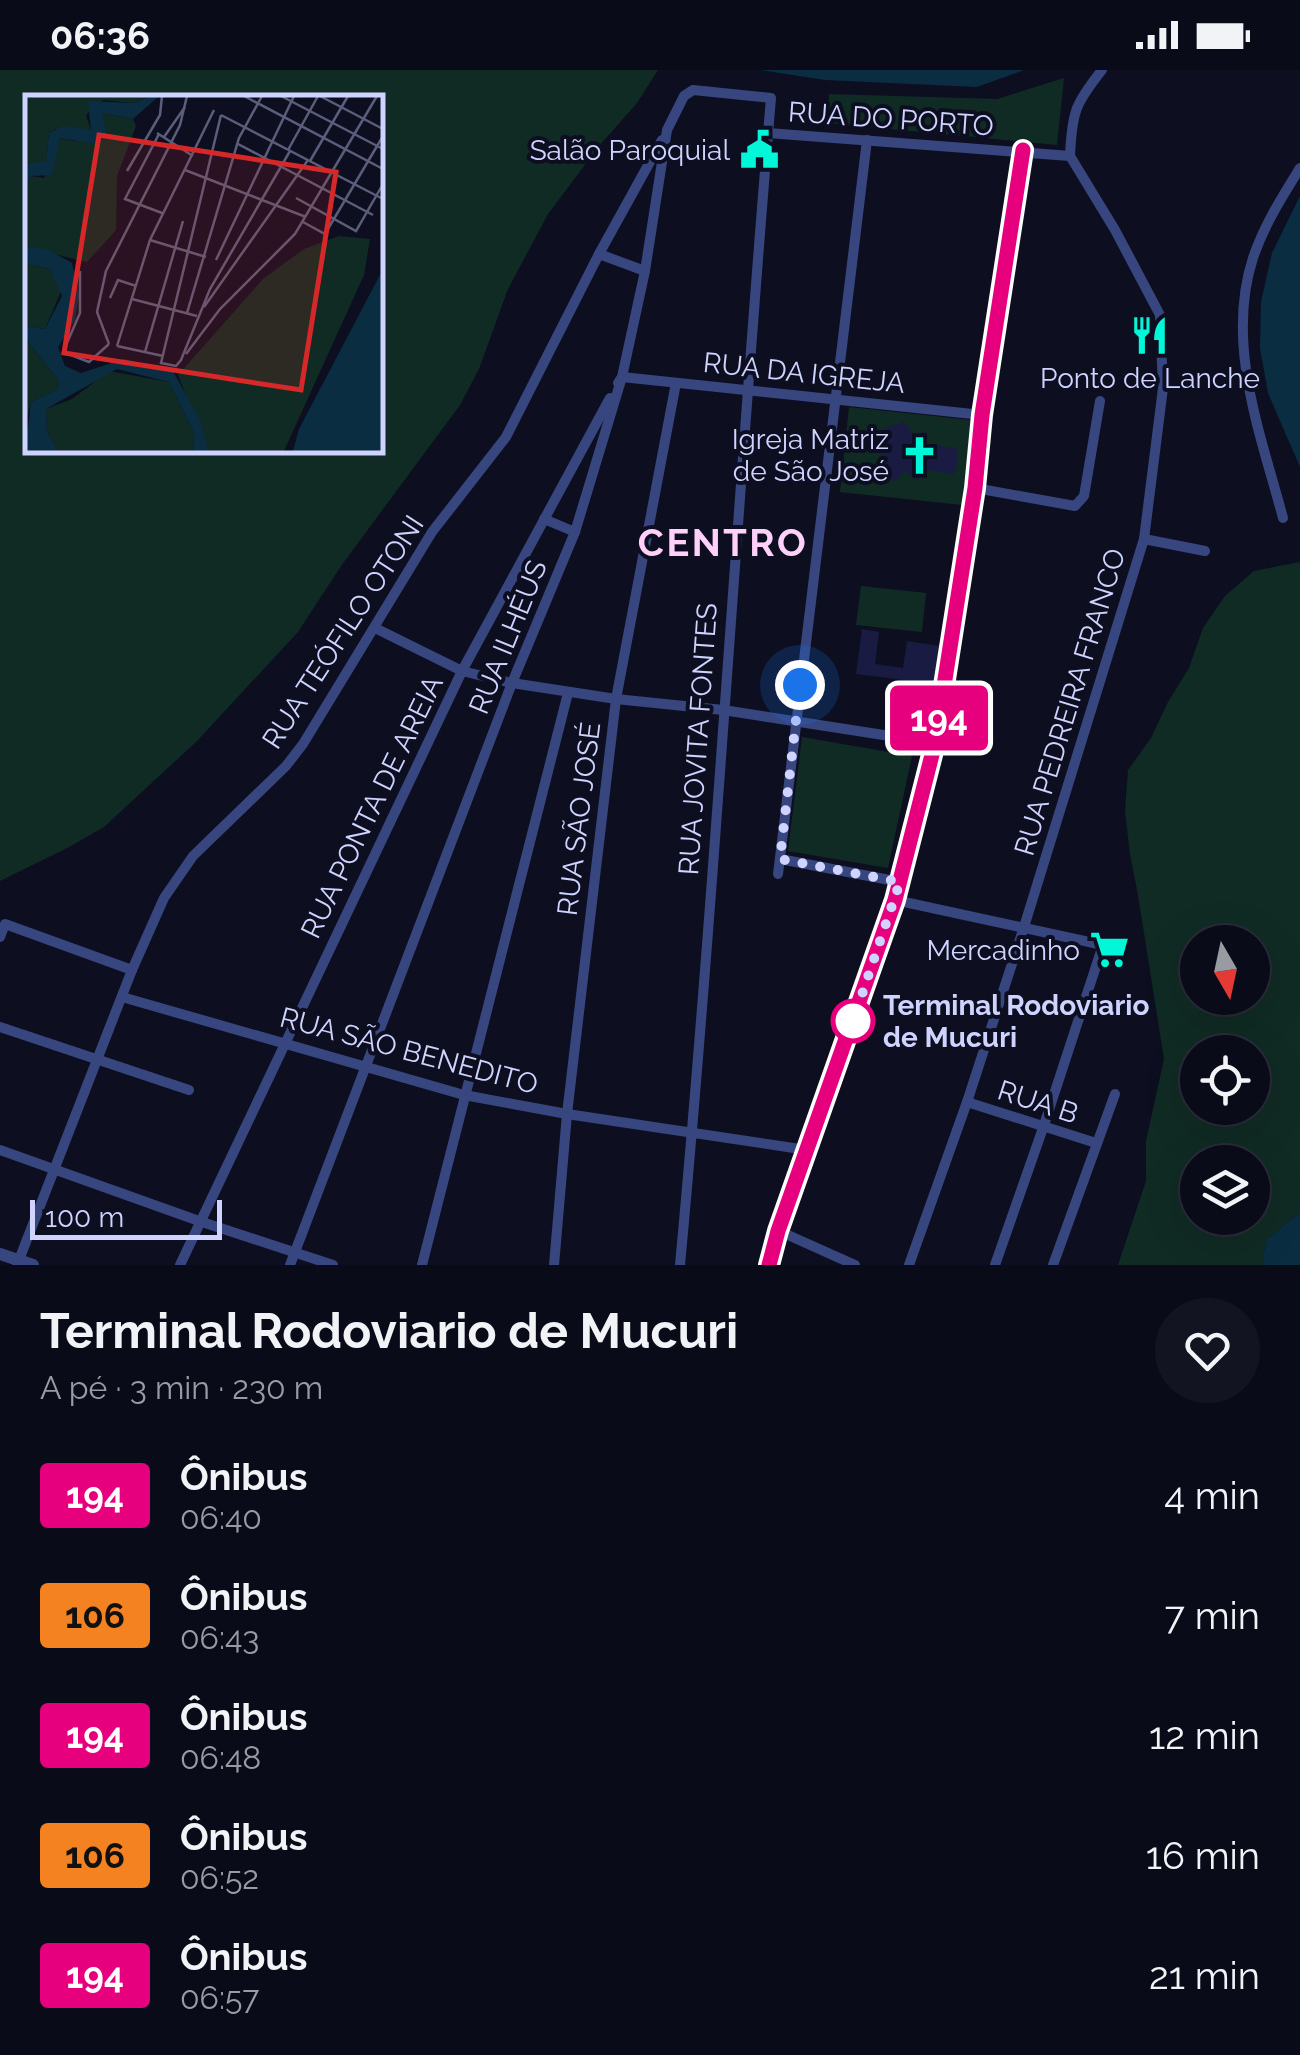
<!DOCTYPE html>
<html lang="pt">
<head>
<meta charset="utf-8">
<style>
	body { margin:0; font-family:Raleway,sans-serif; background:#131422; color:#f1f3f6; height:100vh; display:flex; flex-direction:column; font-size:38px; white-space:nowrap }
	* { box-sizing:border-box; margin:0 }
	p { font-size:32px; color:#999ba2 }
	.icon { flex:none; width:55px; height:55px; fill:none; stroke:currentColor; stroke-width:2; stroke-linecap:round; stroke-linejoin:round }
	.map { position:relative; height:1195px; overflow:hidden }
	.panel { display:flex; flex-direction:column; background:#0a0b19; flex:1 }
	.panel>* { flex:none }
	.badge { padding:0 20px; border-radius:8px; font-size:35px; line-height:65px }
	.needle { width:65px; rotate:171deg }
	.controls { position:absolute; left:1180px; top:855px; display:grid; gap:20px }
	.controls a { display:grid; place-items:center; width:90px; height:90px; border-radius:50%; background:#0a0b19; box-shadow:0 10px 40px #0002,0 0 0 2px #2a2b38; font-size:50px }
	.scale { position:absolute; left:30px; bottom:25px; width:192px; box-sizing:border-box; padding-left:10px; border:5px solid #ced4ff; border-top:0; font-size:28px; line-height:35px; white-space:nowrap; color:#ced4ff; -webkit-text-stroke:8px #0d0f21; paint-order:stroke }
	.you { position:absolute; width:50px; height:50px; margin:-25px; border:8px solid #fff; border-radius:50%; background:#1a73e8; box-shadow:0 0 0 15px #1a73e833 }
	.map>.badge { position:absolute; translate:-50% -50%; box-shadow:0 0 0 5px #fff }
	.round { display:grid; place-items:center; flex:none; width:105px; height:105px; border-radius:52px; background:#131422 }
	.headline { display:flex; align-items:center; justify-content:space-between; height:170px; padding:0 40px }
	h1 { font-size:48px; font-weight:700; line-height:75px }
	ul { padding:0; list-style:none }
	li { display:flex; align-items:center; gap:30px; height:120px; padding:0 40px }
	li div { flex:1 }
	li b { display:block; font-size:38px }
	li em { font-style:normal }
	li .badge { min-width:110px; font-weight:700; text-align:center }
	.status { display:flex; justify-content:space-between; align-items:center; height:70px; padding:0 50px; background:#0a0b19; direction:ltr }
	.status svg { height:28px; fill:currentColor }
	.map>svg:first-child { display:block }
	.green { fill:#102b24; fill-rule:evenodd }
	.water { fill:#0b2d42 }
	.building { fill:#191b42 }
	.lines { fill:none; stroke-linecap:round; stroke-linejoin:round }
	.minor { stroke:#384680; stroke-width:10 }
	.tertiary { stroke:#384680; stroke-width:12 }
	.line-casing { stroke:#fff; stroke-width:22 }
	.line { stroke:#e6007e; stroke-width:15 }
	.walk { stroke:#ced4ff; stroke-width:10; stroke-dasharray:0 18 }
	.stop-dot { fill:#fff; stroke:#e6007e; stroke-width:5 }
	.labels { text-anchor:middle; dominant-baseline:central; stroke-width:8; stroke-linejoin:round; paint-order:stroke }
	.street-label { font-size:28px; fill:#ced4ff; stroke:#0d0f21 }
	.poi-label { font-size:28px; fill:#ced4ff; stroke:#0d0f21; text-anchor:end }
	.stop-label { font-size:28px; font-weight:bold; fill:#ced4ff; stroke:#0d0f21; text-anchor:start }
	.district-label { font-size:38px; font-weight:bold; letter-spacing:2.5px; fill:#ffd0f9; stroke:#0d0f21 }
	.inset-road { fill:none; stroke:#5a5e7a; stroke-width:2.5 }
	.view { fill:#d62828; fill-opacity:0.15; stroke:#d62828; stroke-width:5 }
	.inset-edge { fill:none; stroke:#ced4ff; stroke-width:5 }
</style>
</head>
<body>
<div class="status"><b>06:36</b><svg viewBox="0 0 49 12"><path d="M0 12V9h3v3zM5 12V6h3v6zM10 12V3h3v9zM15 12V0h3v12zM26 1h20v11H26zM47 4h2v5h-2z"/></svg></div>
<div class="map">
<svg width="1300" height="1195" viewBox="0 0 1300 1195">
	<rect width="100%" height="100%" fill="#0d0f21"/>
	<!-- green -->
	<g class="green">
		<path d="M0,0H658L637,33L599,76L548,144L508,219L479,299L460,335L341,496L298,562L197,671L104,757L69,777L0,811ZM28,28H380V380H28Z"/>
		<polygon points="1064,8 1057,75 827,53 829,24 997,29"/>
		<polygon points="849,337 971,350 962,435 840,422"/>
		<path d="M1300,492V1142L1266,1170L1262,1195H1118L1146,1111V1071L1164,989L1138,825L1130,784L1125,741L1128,700L1151,668L1168,632L1189,598L1203,558L1225,526L1254,501ZM1198,872H1252V928H1198ZM1198,982H1252V1038H1198ZM1198,1092H1252V1148H1198Z"/>
		<polygon points="861,516 926,523 922,562 856,555"/>
		<polygon points="802,667 912,686 888,798 788,781"/>
	</g>
	<!-- water -->
	<g class="water">
		<polygon points="760,0 1024,0 977,17 825,10"/>
		<polygon points="1300,126 1300,397 1268,323 1260,278 1261,232 1272,183"/>
		<polygon points="1300,1142 1300,1195 1262,1195 1266,1170"/>
	</g>
	<!-- building -->
	<g class="building">
		<polygon points="904,352 914,365 926,361 924,373 957,379 958,392 954,404 921,399 918,411 905,401 894,412 890,405 886,408 877,396 884,379 884,359"/>
		<polygon points="862,559 879,562 875,594 903,598 907,571 940,576 935,614 856,604"/>
	</g>
	<g class="lines">
		<!-- minor -->
		<g class="minor">
			<polyline points="768,63 1070,86"/>
			<path d="M1070,86C1072,42 1075,34 1102,0"/>
			<polyline points="599,184 645,201"/>
			<polyline points="618,313 622,307 982,345"/>
			<polyline points="975,418 1075,436 1084,426 1100,331"/>
			<path d="M1283,448C1261,365 1225,274 1253,188C1264,155 1282,127 1300,98"/>
			<polyline points="544,449 575,462"/>
			<polyline points="1144,469 1205,481"/>
			<polyline points="375,558 462,601 512,613 616,629 723,640 935,673"/>
			<polyline points="780,789 900,812"/>
			<polyline points="778,804 867,70"/>
			<polyline points="895,830 1103,875 1043,1058 995,1195"/>
			<polyline points="0,867 5,854 132,900"/>
			<polyline points="122,927 464,1025 567,1044 807,1080"/>
			<polyline points="0,957 189,1020"/>
			<polyline points="967,1032 1096,1073"/>
			<polyline points="0,1080 199,1151 333,1195"/>
			<polyline points="779,1161 855,1195"/>
			<polyline points="17,1195 132,900 164,828 193,786 286,696 303,674 432,462 506,367 599,184 662,70"/>
			<polyline points="180,1195 462,601 610,328"/>
			<path d="M290,1195L512,613L575,462L622,307L645,201L667,60L684,26L693,20L771,28C738,417 716,806 680,1195"/>
			<polyline points="422,1195 568,623"/>
			<polyline points="554,1195 567,1044 616,629 676,313"/>
			<polyline points="769,1195 895,830 935,673 975,418 982,345 1023,80"/>
			<polyline points="909,1195 967,1032 1024,857 1144,469 1163,318 1160,245 1115,160 1070,86"/>
			<polyline points="1053,1195 1115,1024"/>
		</g>
		<!-- tertiary -->
		<polyline class="tertiary" points="0,1184 33,1195"/>
	</g>
	<g class="lines">
		<defs>
			<polyline id="line" points="769,1195 778,1161 895,830 935,673 975,418 982,345 1023,80"/>
		</defs>
		<!-- line casing -->
		<use href="#line" class="line-casing"/>
		<!-- line -->
		<use href="#line" class="line"/>
		<!-- walk -->
		<polyline class="walk" points="800,615 780,789 900,812 853,951"/>
	</g>
	<!-- icons -->
	<defs>
		<symbol id="civic-bare" viewBox="-9 -9 18 18"><path d="M-.6-6.5H3V-4.5H.6V-3L4-1V1h2V6H-6V1h2V-1L-.6-3ZM-1.2 2.5V6h2.4V2.5Z" fill="#01f7d7" stroke="#0d0f21" stroke-width="2.5" paint-order="stroke"/></symbol>
		<symbol id="restaurant-bare" viewBox="-9 -9 18 18"><path d="M-5-6h1v4h1v-4h1v4h1v-4h1v5L-1.5 .5V6h-2V.5L-5-1ZM5-6V6H3V1.5H1.5Q1.5-4 5-6Z" fill="#01f7d7" stroke="#0d0f21" stroke-width="2.5" paint-order="stroke"/></symbol>
		<symbol id="church-bare" viewBox="-9 -9 18 18"><path d="M-1.2-6h2.4v3.5h3.3v2.4h-3.3V6h-2.4V-.1h-3.3v-2.4h3.3Z" fill="#01f7d7" stroke="#0d0f21" stroke-width="2.5" paint-order="stroke"/></symbol>
		<symbol id="supermarket-bare" viewBox="-9 -9 18 18"><path d="M-6-5.5h2.5l.6 2H6L4.5 2H-2.5L-4.4-4H-6ZM-1.5 3.2a1.3 1.3 0 1 0 .1 0ZM3 3.2a1.3 1.3 0 1 0 .1 0Z" fill="#01f7d7" stroke="#0d0f21" stroke-width="2.5" paint-order="stroke"/></symbol>
	</defs>
	<g fill-rule="evenodd">
		<use href="#civic-bare" x="732" y="52" width="55" height="55"/>
		<use href="#restaurant-bare" x="1122" y="238" width="55" height="55"/>
		<use href="#church-bare" x="892" y="358" width="55" height="55"/>
		<use href="#supermarket-bare" x="1082" y="852" width="55" height="55"/>
	</g>
	<!-- markers -->
	<circle class="stop-dot" cx="853" cy="951" r="20"/>
	<g class="labels">
		<!-- street labels -->
		<g class="street-label">
			<text transform="translate(891 49) rotate(4)">RUA DO PORTO</text>
			<text transform="translate(804 303) rotate(6)">RUA DA IGREJA</text>
			<text transform="translate(343 562) rotate(-57)">RUA TEÓFILO OTONI</text>
			<text transform="translate(508 567) rotate(-68)">RUA ILHÉUS</text>
			<text transform="translate(1070 632) rotate(-73)">RUA PEDREIRA FRANCO</text>
			<text transform="translate(698 669) rotate(-86)">RUA JOVITA FONTES</text>
			<text transform="translate(372 737) rotate(-64)">RUA PONTA DE AREIA</text>
			<text transform="translate(579 749) rotate(-83)">RUA SÃO JOSÉ</text>
			<text transform="translate(409 981) rotate(15)">RUA SÃO BENEDITO</text>
			<text transform="translate(1038 1032) rotate(18)">RUA B</text>
		</g>
		<!-- poi labels -->
		<g class="poi-label">
			<text x="730" y="80">Salão Paroquial</text>
			<text x="1150" y="308" text-anchor="middle">Ponto de Lanche</text>
			<text x="889" y="369">Igreja Matriz<tspan x="889" dy="32">de São José</tspan></text>
			<text x="1080" y="880">Mercadinho</text>
		</g>
		<!-- stop labels -->
		<g class="stop-label">
			<text x="883" y="935">Terminal Rodoviario<tspan x="883" dy="32">de Mucuri</tspan></text>
		</g>
		<!-- district labels -->
		<g class="district-label">
			<text x="723" y="472">CENTRO</text>
		</g>
	</g>
	<!-- overview -->
	<g transform="translate(25 25)">
		<rect width="358" height="358" fill="#0d0f21"/>
		<path d="M0,1H125L110,8L78,5L61,20L66,35L31,34L24,38L21,67L0,69ZM77,18L108,24L111,31L92,81L91,135L62,167L0,152L2,87L6,81L19,83L35,43L50,46L77,32ZM314,141L345,144L339,180L259,356H183L153,280L238,184L279,154ZM0,168L25,174L37,194L20,234L0,231ZM0,243L34,286L33,294L6,307L0,332ZM84,276L144,287L168,336L169,356H33L22,336L21,314L47,304Z" fill="#102b24"/>
		<path d="M125,1H134L108,24L77,18L81,38L72,49L35,43L27,80L6,81L0,93V69L21,66L24,38L38,31L66,35L63,6L110,8ZM0,152L22,154L47,168L54,200L50,225L33,252L40,271L56,278L99,264L148,276L176,327L183,356H169L168,336L144,287L92,274L21,314L22,336L33,356H0L6,307L33,294L34,286L0,243V231L20,234L37,201L25,174L0,168ZM357,176V356H268L274,334Z" fill="#0b2d42"/>
		<path class="inset-road" d="M219,1L358,74M256,1L358,54M295,1L358,34M196,20L136,268L151,271L156,265L185,194L265,56M196,20L358,104M132,38L168,61M134,39L100,104L137,118M139,42L160,12M213,49L348,120M263,55L293,1M285,66L323,1M160,75L281,122M102,76L135,20L137,1M271,103L331,136L358,89M278,127L300,139L358,41M125,145L181,162M191,165L269,1M55,176V218L38,257L64,267L84,249M85,203L93,185L111,191M107,204L172,221M179,212L283,65M162,218L214,43L237,1M84,249L72,217L81,176L155,30L162,1M92,251L125,145L189,15M92,251L138,261M120,257L158,126M161,259L195,214L270,139L352,1"/>
		<path class="view" d="M74,40L311,77L276,295L39,258Z"/>
		<rect width="358" height="358" class="inset-edge"/>
	</g>
</svg>
<div class="controls">
<a><svg class="needle" viewBox="-14 -14 28 28"><path d="M0-13l5 13h-10z" fill="#e53935"/><path d="M0 13l5-13h-10z" fill="#999ba2"/></svg></a>
<a><svg class="icon" aria-label="locate" viewBox="0 0 24 24"><circle cx="12" cy="12" r="6"/><path d="M12 2v4M12 18v4M2 12h4M18 12h4"/></svg></a>
<a><svg class="icon" aria-label="layers" viewBox="0 0 24 24"><path d="M12 4l9 5-9 5-9-5zM3 14l9 5 9-5"/></svg></a>
</div>
<div class="scale">100 m</div>
<div class="you" style="left:800px;top:615px"></div>
<b class="badge" style="left:939px;top:648px;background:#e6007e;color:#fff">194</b>
</div>
<section class="panel">
<div class="headline"><div><h1>Terminal Rodoviario de Mucuri</h1><p>A pé · 3 min · 230 m</p></div><a class="round"><svg class="icon" aria-label="heart" viewBox="0 0 24 24"><path d="M12 20l-8-8c-3-5 5-10 8-4 3-6 11-1 8 4z"/></svg></a></div>
<ul>
<li><span class="badge" style="background:#e6007e;color:#fff">194</span><div><b>Ônibus</b><p>06:40</p></div><em>4 min</em></li>
<li><span class="badge" style="background:#f58220;color:#111">106</span><div><b>Ônibus</b><p>06:43</p></div><em>7 min</em></li>
<li><span class="badge" style="background:#e6007e;color:#fff">194</span><div><b>Ônibus</b><p>06:48</p></div><em>12 min</em></li>
<li><span class="badge" style="background:#f58220;color:#111">106</span><div><b>Ônibus</b><p>06:52</p></div><em>16 min</em></li>
<li><span class="badge" style="background:#e6007e;color:#fff">194</span><div><b>Ônibus</b><p>06:57</p></div><em>21 min</em></li>
</ul>
</section>
</body>
</html>
